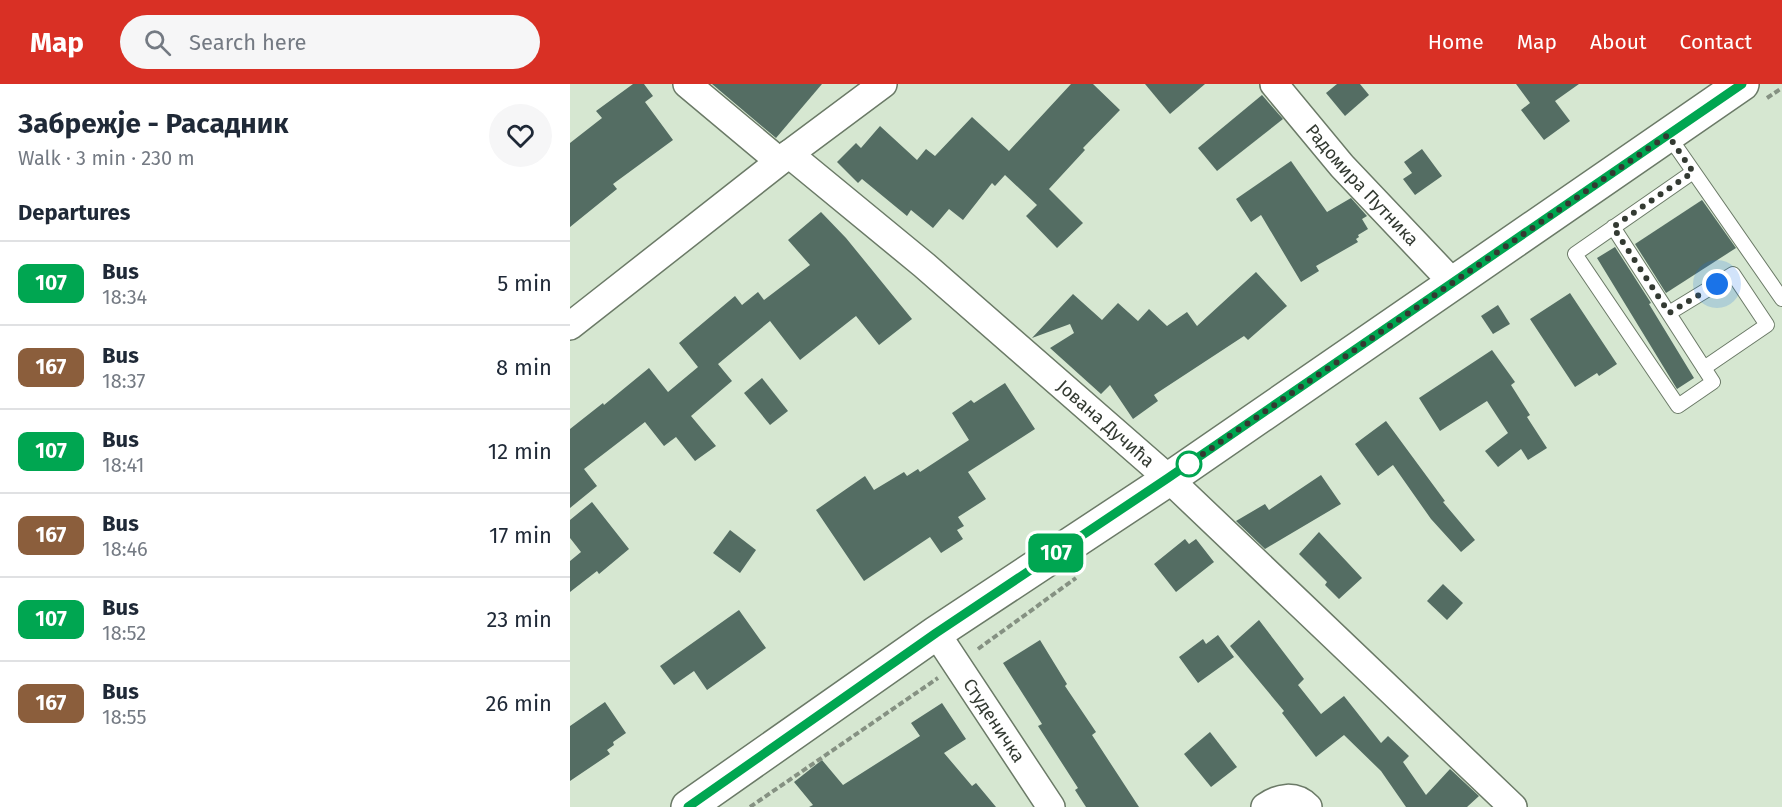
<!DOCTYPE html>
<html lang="en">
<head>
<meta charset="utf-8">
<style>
	body { margin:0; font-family:"Fira Sans",sans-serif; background:#f6f6f7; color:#1f2937; height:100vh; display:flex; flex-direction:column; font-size:22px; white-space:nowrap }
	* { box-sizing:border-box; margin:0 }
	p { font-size:20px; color:#747a83 }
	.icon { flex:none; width:33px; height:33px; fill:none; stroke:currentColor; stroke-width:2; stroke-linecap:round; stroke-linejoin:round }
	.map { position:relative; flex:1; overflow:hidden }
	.panel { display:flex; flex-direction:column; background:#fff; width:570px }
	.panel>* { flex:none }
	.badge { padding:0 12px; border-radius:9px; font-size:21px; line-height:39px }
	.you { position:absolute; width:30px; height:30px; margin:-15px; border:4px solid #fff; border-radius:50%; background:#1a73e8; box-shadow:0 0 0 9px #1a73e833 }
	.map>.badge { position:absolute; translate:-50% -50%; box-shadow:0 0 0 3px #fff }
	h2 { padding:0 18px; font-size:22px; line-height:54px }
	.round { display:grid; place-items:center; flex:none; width:63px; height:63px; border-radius:32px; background:#f6f6f7 }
	.overview { display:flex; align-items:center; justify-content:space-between; height:102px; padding:0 18px }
	h1 { font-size:28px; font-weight:700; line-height:45px }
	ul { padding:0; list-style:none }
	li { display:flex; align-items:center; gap:18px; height:84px; padding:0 18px; border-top:2px solid #e0e1e3 }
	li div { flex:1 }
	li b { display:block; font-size:22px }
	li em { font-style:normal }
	li .badge { min-width:66px; font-weight:700; text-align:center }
	header { display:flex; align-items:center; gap:36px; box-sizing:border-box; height:84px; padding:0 30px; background:#d93025; color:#fff }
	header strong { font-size:28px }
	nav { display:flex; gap:33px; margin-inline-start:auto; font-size:21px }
	.search { width:420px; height:54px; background:#f6f6f7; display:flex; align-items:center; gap:15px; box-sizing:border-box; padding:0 21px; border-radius:33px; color:#747a83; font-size:22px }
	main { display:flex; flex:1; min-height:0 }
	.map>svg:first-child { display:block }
	.building { fill:#546d63 }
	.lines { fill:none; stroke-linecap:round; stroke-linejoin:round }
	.lane-casing { stroke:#6b7a67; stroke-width:16 }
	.street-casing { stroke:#6b7a67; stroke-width:30 }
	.secondary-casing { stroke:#6b7a67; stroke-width:36 }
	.path { stroke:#859182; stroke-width:4; stroke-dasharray:6 3; stroke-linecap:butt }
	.lane { stroke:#fff; stroke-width:14 }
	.street { stroke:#fff; stroke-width:27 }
	.secondary { stroke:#fff; stroke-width:33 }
	.line-casing { stroke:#fff; stroke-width:14 }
	.line { stroke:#00a651; stroke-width:9 }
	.walk { stroke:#333a32; stroke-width:6; stroke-dasharray:0 10.8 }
	.stop-dot { fill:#fff; stroke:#00a651; stroke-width:3 }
	.labels { text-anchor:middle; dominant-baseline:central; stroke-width:6; stroke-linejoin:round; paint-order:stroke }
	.street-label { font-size:18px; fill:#333a32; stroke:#fff }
</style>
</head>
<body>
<header>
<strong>Map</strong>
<div class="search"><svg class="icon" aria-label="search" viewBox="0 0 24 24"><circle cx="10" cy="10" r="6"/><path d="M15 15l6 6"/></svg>Search here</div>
<nav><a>Home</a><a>Map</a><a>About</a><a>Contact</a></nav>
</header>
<main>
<section class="panel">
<div class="overview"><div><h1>Забрежје - Расадник</h1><p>Walk · 3 min · 230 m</p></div><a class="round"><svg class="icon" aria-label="heart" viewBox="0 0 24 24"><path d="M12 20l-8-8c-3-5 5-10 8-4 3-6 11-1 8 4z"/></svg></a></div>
<h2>Departures</h2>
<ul>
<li><span class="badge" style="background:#00a651;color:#fff">107</span><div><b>Bus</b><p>18:34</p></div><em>5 min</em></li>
<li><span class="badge" style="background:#8b5e3c;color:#fff">167</span><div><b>Bus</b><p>18:37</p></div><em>8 min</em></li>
<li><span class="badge" style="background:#00a651;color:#fff">107</span><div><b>Bus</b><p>18:41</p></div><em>12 min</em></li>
<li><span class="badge" style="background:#8b5e3c;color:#fff">167</span><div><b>Bus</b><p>18:46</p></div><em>17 min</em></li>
<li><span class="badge" style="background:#00a651;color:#fff">107</span><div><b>Bus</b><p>18:52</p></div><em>23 min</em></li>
<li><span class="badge" style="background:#8b5e3c;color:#fff">167</span><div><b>Bus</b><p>18:55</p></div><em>26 min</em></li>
</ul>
</section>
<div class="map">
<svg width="1212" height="723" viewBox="0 0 1212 723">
	<rect width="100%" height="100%" fill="#d6e7d1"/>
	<!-- building -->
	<g class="building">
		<polygon points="63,0 74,0 83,12 75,18 103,56 43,100 47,105 0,143 0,59 32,34 26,27"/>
		<polygon points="142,0 252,0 206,54"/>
		<polygon points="501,0 523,0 550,26 513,64 515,66 479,105 513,139 487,164 456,132 467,121 435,91 425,102 422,99 393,136 379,125 363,144 341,126 337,132 292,95 288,99 267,78 286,59 291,64 310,42 347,76 356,65 365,72 402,33 439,67"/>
		<polygon points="575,0 635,0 600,30"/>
		<polygon points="767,0 790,0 799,11 775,32 756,9"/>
		<polygon points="946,0 1009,0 985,17 1000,37 974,56 951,26 960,19"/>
		<polygon points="692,11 713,35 647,87 628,64"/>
		<polygon points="852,65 872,92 845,111 833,95 842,89 834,78"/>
		<polygon points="721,77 757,128 781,114 797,132 792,135 798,145 788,151 789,153 786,155 788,158 746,182 749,187 731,198 691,131 681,138 666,115"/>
		<polygon points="1132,116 1166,164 1096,209 1065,160"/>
		<polygon points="251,128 276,154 342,235 309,261 286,232 230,276 200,237 148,280 162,297 121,332 146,362 125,377 106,353 94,362 75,338 14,385 27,402 0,424 0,345 33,319 34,321 79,284 98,308 128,283 109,259 165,212 172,221 188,208 194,216 240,181 218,156"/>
		<polygon points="1045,163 1081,219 1079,220 1124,294 1107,305 1027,174"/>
		<polygon points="686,188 717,222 678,256 674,252 584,311 588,317 563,335 540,301 531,310 480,264 504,249 500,240 462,254 503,210 532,236 548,219 568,237 579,225 597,242 617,228 627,242"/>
		<polygon points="1000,209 1047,280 1029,292 1027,289 1005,303 960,235"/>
		<polygon points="928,221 940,240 923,250 911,232"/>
		<polygon points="922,266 945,298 941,301 960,331 957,333 977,364 958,376 951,365 928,383 915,367 938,349 917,317 870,347 849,314"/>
		<polygon points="192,294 218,327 200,341 174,309"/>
		<polygon points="435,299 465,345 398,388 416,415 388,433 394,442 387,446 393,455 371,469 360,453 294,497 246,426 295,392 304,406 334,388 337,392 348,385 350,388 399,356 382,329 401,316 404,319"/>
		<polygon points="816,337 875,417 873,418 905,456 891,468 861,435 823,381 808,392 785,360"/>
		<polygon points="751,391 771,420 695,465 666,437 695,420 699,426"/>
		<polygon points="22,418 59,465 29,490 27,487 0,508 0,477 11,468 0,454 0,436"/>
		<polygon points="160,446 186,466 170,489 143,469"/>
		<polygon points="749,448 792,494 769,515 755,501 757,498 729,470"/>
		<polygon points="615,455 619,460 626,455 644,478 606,508 584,480"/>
		<polygon points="873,500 893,519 877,536 857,517"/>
		<polygon points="169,526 196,564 137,606 124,587 104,601 90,582"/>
		<polygon points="689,536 734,595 728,601 751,630 774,612 811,659 818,652 839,672 833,678 856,711 880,685 909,712 897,723 836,723 811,687 774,651 746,673 712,629 714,627 660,562"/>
		<polygon points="648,551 664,573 628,599 609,573 633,555 636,560"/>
		<polygon points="470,556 497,600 495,602 526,648 522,651 569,723 516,723 505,706 508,704 468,642 472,640 433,579"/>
		<polygon points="35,618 56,649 43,658 44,661 37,666 40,670 0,697 0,642"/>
		<polygon points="372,619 396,655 374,669 402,702 406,699 426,723 239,723 243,721 224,698 252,676 273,701 350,652 341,639"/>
		<polygon points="640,648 667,683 641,703 614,670"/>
	</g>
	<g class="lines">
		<defs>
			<g id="lane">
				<polyline points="1098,51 1212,215"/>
				<polyline points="1043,143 1143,298 1108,322 1005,170 1123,88"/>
				<polyline points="1099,229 1163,190 1197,241 1134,284"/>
			</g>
			<g id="street">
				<polyline points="117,0 209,77"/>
				<path id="s1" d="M704,0L772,82L883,199"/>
				<path id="s2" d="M219,70L354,181L599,395L943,723"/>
				<polyline points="0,242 219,70 313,0"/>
				<path id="s3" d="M366,549L481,723"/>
				<path d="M695,723C709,713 725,710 738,723"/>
			</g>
			<polyline id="secondary" points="118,723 366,549 599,395 1172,0"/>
		</defs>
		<!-- lane casing -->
		<use href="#lane" class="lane-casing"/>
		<!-- street casing -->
		<use href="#street" class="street-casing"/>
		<!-- secondary casing -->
		<use href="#secondary" class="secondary-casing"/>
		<!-- path -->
		<g class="path">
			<polyline points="1197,14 1212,4"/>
			<polyline points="408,565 506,494"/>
			<polyline points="180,723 368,594"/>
		</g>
		<!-- lane -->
		<use href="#lane" class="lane"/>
		<!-- street -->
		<use href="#street" class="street"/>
		<!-- secondary -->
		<use href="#secondary" class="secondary"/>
	</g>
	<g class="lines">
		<defs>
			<polyline id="line" points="118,723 366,549 598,394 1172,0"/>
		</defs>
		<!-- line casing -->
		<use href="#line" class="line-casing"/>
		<!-- line -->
		<use href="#line" class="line"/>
		<!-- walk -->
		<polyline class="walk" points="619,380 617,381 1098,51 1123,88 1043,143 1099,229 1147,200"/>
	</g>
	<!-- markers -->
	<circle class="stop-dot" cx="619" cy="380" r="12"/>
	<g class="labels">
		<!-- street labels -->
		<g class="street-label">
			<text stroke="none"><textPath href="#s1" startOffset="134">Радомира Путника</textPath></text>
			<text stroke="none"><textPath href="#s2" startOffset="416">Јована Дучића</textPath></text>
			<text stroke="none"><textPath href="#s3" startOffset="105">Студеничка</textPath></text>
		</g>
	</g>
</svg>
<div class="you" style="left:1147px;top:200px"></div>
<b class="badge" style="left:486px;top:469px;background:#00a651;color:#fff">107</b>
</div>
</main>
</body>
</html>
